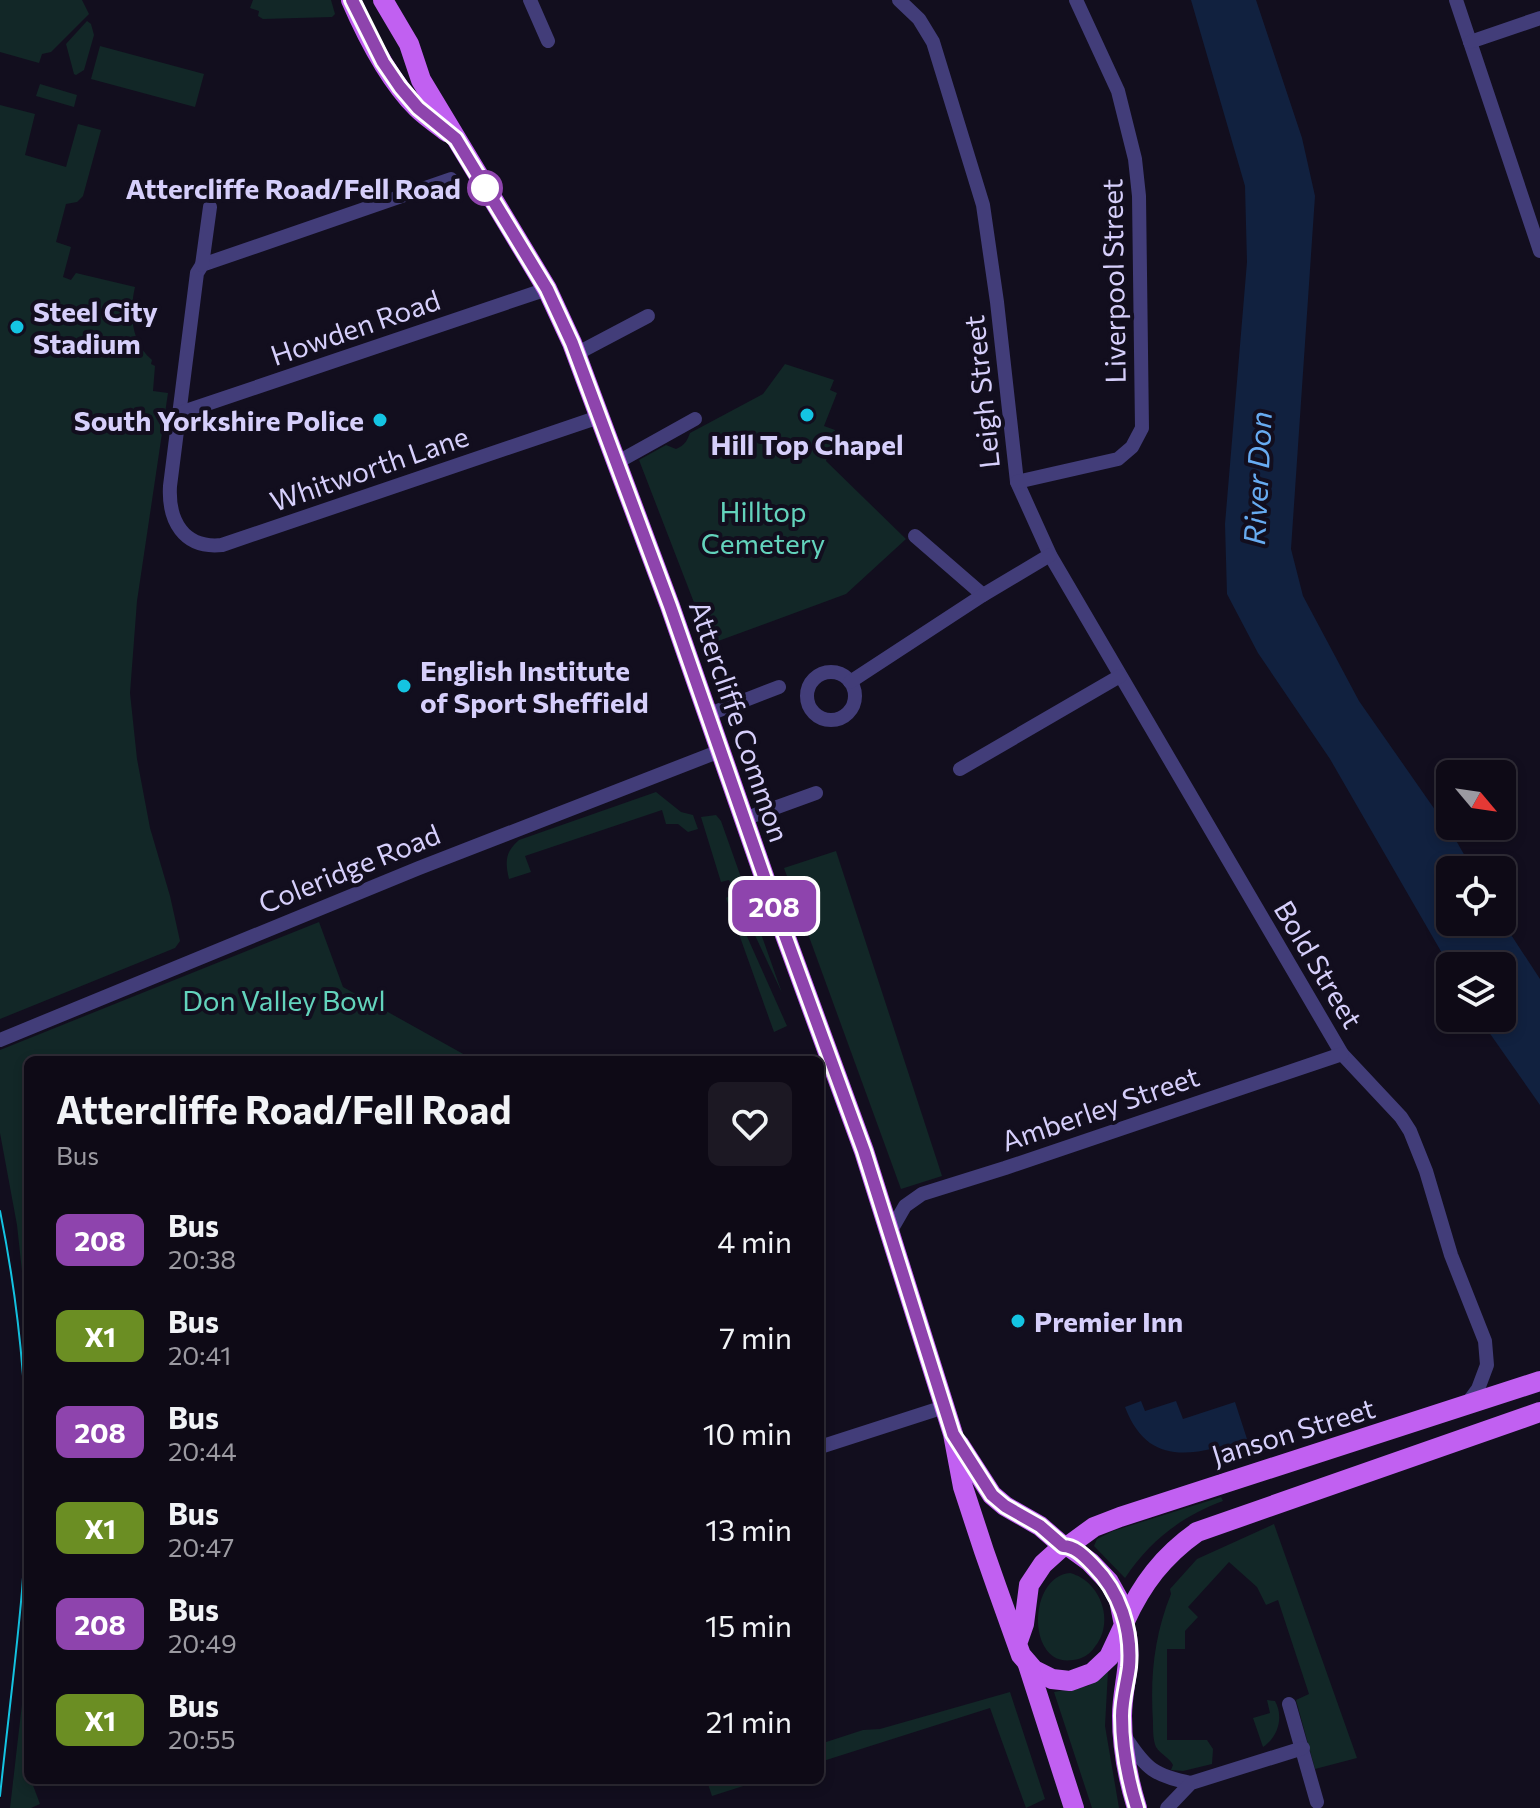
<!DOCTYPE html>
<html lang="en">
<head>
<meta charset="utf-8">
<style>
	body { margin:0; font-family:Commissioner,sans-serif; background:#1c1823; color:#f1f3f6; height:100vh; display:flex; flex-direction:column; font-size:30px; white-space:nowrap }
	* { box-sizing:border-box; margin:0 }
	p { font-size:26px; color:#9b9aa1 }
	.icon { flex:none; width:44px; height:44px; fill:none; stroke:currentColor; stroke-width:2; stroke-linecap:round; stroke-linejoin:round }
	.map { position:relative; flex:1; overflow:hidden }
	.details { position:absolute; left:24px; top:1056px; width:800px; height:728px; display:flex; flex-direction:column; background:#0e0a16; border-radius:12px; box-shadow:0 4px 12px #0003,0 0 0 2px #2e2b35 }
	.details>* { flex:none }
	.badge { padding:0 16px; border-radius:12px; font-size:28px; line-height:52px }
	.needle { width:52px; rotate:119deg }
	.controls { position:absolute; left:1436px; top:760px; display:grid; gap:16px }
	.controls a { display:grid; place-items:center; width:80px; height:80px; border-radius:12px; background:#0e0a16; box-shadow:0 4px 12px #0003,0 0 0 2px #2e2b35; font-size:40px }
	.map>.badge { position:absolute; translate:-50% -50%; box-shadow:0 0 0 4px #fff }
	.round { display:grid; place-items:center; flex:none; width:84px; height:84px; border-radius:12px; background:#1c1823 }
	.headline { display:flex; align-items:center; justify-content:space-between; height:136px; padding:0 32px }
	h1 { font-size:38px; font-weight:700; line-height:60px }
	ul { padding:0; list-style:none }
	li { display:flex; align-items:center; gap:24px; height:96px; padding:0 32px }
	li div { flex:1 }
	li b { display:block; font-size:30px }
	li em { font-style:normal }
	li .badge { min-width:88px; font-weight:700; text-align:center }
	.map>svg:first-child { display:block }
	.green { fill:#122727 }
	.water { fill:#11213f }
	.lines { fill:none; stroke-linecap:round; stroke-linejoin:round }
	.street { stroke:#423d79; stroke-width:14 }
	.primary { stroke:#c160f1; stroke-width:20 }
	.tram { stroke:#14c4e2; stroke-width:2 }
	.line-casing { stroke:#fff; stroke-width:18 }
	.line { stroke:#8e44ad; stroke-width:12 }
	.stop-dot { fill:#fff; stroke:#8e44ad; stroke-width:4 }
	.poi-dot { fill:#14c4e2; stroke:#120e1e; stroke-width:3 }
	.labels { text-anchor:middle; dominant-baseline:central; stroke-width:8; stroke-linejoin:round; paint-order:stroke }
	.stop-label { font-size:28px; font-weight:bold; fill:#d6cffb; stroke:#120e1e; text-anchor:end }
	.street-label { font-size:28px; fill:#d6cffb; stroke:#120e1e }
	.poi-label { font-size:28px; font-weight:bold; fill:#d6cffb; stroke:#120e1e; text-anchor:start }
	.park-label { font-size:28px; fill:#63d3bc; stroke:#120e1e }
	.water-label { font-size:30px; font-style:italic; fill:#67abf1; stroke:#120e1e }
</style>
</head>
<body>
<div class="map">
<svg width="1540" height="1808" viewBox="0 0 1540 1808">
	<rect width="100%" height="100%" fill="#120e1e"/>
	<!-- green -->
	<g class="green">
		<polygon points="0,0 82,0 89,14 51,52 42,54 39,63 0,52"/>
		<polygon points="253,0 331,0 335,14 332,17 263,19 258,16 259,11 250,8"/>
		<polygon points="87,21 91,24 94,35 84,70 76,75 74,74 66,44"/>
		<polygon points="100,46 204,74 195,107 91,79"/>
		<polygon points="40,84 77,95 74,107 36,96"/>
		<path d="M0,105L35,114L25,155L66,167L78,124L101,130L83,196L77,202L66,204L56,242L71,247L63,277L71,280L76,273L135,287C129,313 131,343 152,360L151,364L155,366L153,391L168,393L137,601L130,693L137,759L150,828L170,896L180,941L175,948L0,1019Z"/>
		<path d="M785,364L834,380L830,390L837,393L824,426L835,430L826,461L906,539L846,594L710,644L639,460L666,445L676,449C685,445 687,441 690,433L763,394Z"/>
		<path d="M656,792L681,812L693,815L698,829L688,832L678,824H666L662,810L525,856L531,872L509,879C505,862 505,852 519,840Z"/>
		<polygon points="716,815 721,821 782,993 729,880 721,882 701,817"/>
		<polygon points="836,851 942,1176 901,1189 784,868"/>
		<polygon points="729,896 787,1026 774,1032 726,898"/>
		<polygon points="319,922 343,987 474,1060 28,1060 28,1327 17,1225 0,1133 0,1050"/>
		<path d="M1221,1497L1223,1501C1180,1517 1150,1541 1125,1578L1094,1546L1097,1539L1113,1531Z"/>
		<path d="M1274,1524L1357,1758L1315,1769L1296,1700L1309,1694L1278,1600L1266,1605L1257,1587L1229,1562L1188,1607L1198,1617L1185,1631V1649H1167V1740H1207L1213,1749L1212,1764L1183,1771L1171,1770L1173,1765C1169,1757 1161,1755 1156,1747C1153,1740 1153,1730 1153,1722C1150,1677 1154,1636 1171,1594L1170,1589L1197,1559Z"/>
		<path d="M1070,1573C1101,1581 1116,1623 1094,1648C1089,1655 1082,1659 1073,1660C1027,1668 1027,1577 1070,1573Z"/>
		<polygon points="28,1652 28,1780 31,1780 40,1804 31,1808 10,1808"/>
		<polygon points="1108,1671 1105,1726 1119,1808 1092,1808 1054,1692 1088,1686"/>
		<polygon points="1010,1692 1045,1799 1026,1808 990,1708 820,1762 820,1744 863,1730 880,1729"/>
		<path d="M1267,1700L1275,1701C1284,1717 1278,1737 1263,1747L1253,1718L1270,1713Z"/>
		<polygon points="711,1780 762,1780 712,1796 707,1781"/>
	</g>
	<!-- water -->
	<g class="water">
		<polygon points="1191,0 1256,0 1302,138 1315,196 1291,549 1303,596 1359,701 1454,837 1473,870 1450,870 1450,922 1502,921 1540,979 1540,1105 1479,1018 1502,1018 1502,966 1450,967 1330,759 1258,653 1227,594 1225,524 1247,262 1245,186"/>
		<path d="M1141,1401L1145,1411L1176,1401L1183,1419L1235,1402L1247,1439C1197,1454 1149,1470 1125,1407Z"/>
	</g>
	<g class="lines">
		<!-- street -->
		<g class="street">
			<polyline points="530,0 548,41"/>
			<polyline points="899,0 919,19 933,42 983,205 997,302 1017,482 1050,555 1342,1054 1401,1117 1410,1131 1426,1171 1451,1255 1485,1341 1487,1365 1478,1389 1467,1404"/>
			<polyline points="1456,0 1540,251"/>
			<polyline points="1470,42 1540,18"/>
			<path d="M451,179L202,265L197,273L170,486C168,520 183,549 222,545L599,417"/>
			<polyline points="202,265 210,207"/>
			<polyline points="576,354 648,316"/>
			<polyline points="180,413 547,289"/>
			<polyline points="616,463 695,419"/>
			<polyline points="1017,482 1118,459 1132,447 1142,428 1139,196 1135,159 1118,91 1076,0"/>
			<polyline points="915,536 983,595"/>
			<circle cx="831" cy="696" r="24"/>
			<polyline points="850,682 983,595 1050,555"/>
			<polyline points="707,715 779,687"/>
			<polyline points="960,769 1120,676"/>
			<polyline points="744,819 816,793"/>
			<polyline points="0,1040 419,868 720,751"/>
			<polyline points="890,1232 905,1206 922,1194 1005,1168 1342,1054"/>
			<polyline points="820,1447 944,1407"/>
			<polyline points="1289,1704 1317,1802"/>
			<path d="M1126,1738C1146,1769 1155,1776 1191,1783"/>
			<polyline points="1167,1808 1191,1783 1303,1748"/>
		</g>
		<!-- primary -->
		<g class="primary">
			<path d="M351,0C367,37 388,79 417,108C426,117 437,124 447,132"/>
			<polyline points="383,0 409,44 421,80 547,289 572,343 670,606 774,905 864,1151 953,1434 963,1487 984,1551 997,1588 1017,1644 1021,1655 1034,1670 1052,1679 1070,1681 1092,1673 1109,1657 1124,1625 1119,1600 1109,1582 1090,1562 1068,1546 1063,1546 1043,1564 1029,1585 1024,1624 1017,1644"/>
			<polyline points="959,1444 992,1495 1005,1506 1040,1526 1063,1546"/>
			<polyline points="1068,1546 1094,1527 1120,1517 1540,1381"/>
			<path d="M1125,1621C1142,1584 1163,1556 1197,1532L1540,1412"/>
			<path d="M1124,1625C1135,1656 1122,1684 1122,1716C1122,1747 1128,1779 1137,1808"/>
			<polyline points="1028,1665 1074,1808"/>
		</g>
		<!-- tram -->
		<path class="tram" d="M0,1211C25,1335 33,1465 22,1591C16,1660 7,1728 0,1796"/>
	</g>
	<g class="lines">
		<defs>
			<path id="line" d="M352,0L383,62L400,87L418,108L456,139L547,289L572,343L670,606L774,905L864,1151L953,1434L992,1495L1005,1506L1040,1526L1063,1546C1075,1546 1085,1557 1093,1565C1120,1592 1132,1629 1129,1667C1127,1683 1122,1699 1122,1716C1122,1747 1128,1779 1137,1808"/>
		</defs>
		<!-- line casing -->
		<use href="#line" class="line-casing"/>
		<!-- line -->
		<use href="#line" class="line"/>
	</g>
	<!-- markers -->
	<circle class="stop-dot" cx="485" cy="188" r="16"/>
	<g class="poi-dot">
		<circle cx="17" cy="327" r="8"/>
		<circle cx="807" cy="415" r="8"/>
		<circle cx="380" cy="420" r="8"/>
		<circle cx="404" cy="686" r="8"/>
		<circle cx="1018" cy="1321" r="8"/>
	</g>
	<g class="labels">
		<!-- stop labels -->
		<g class="stop-label">
			<text x="461" y="188">Attercliffe Road/Fell Road</text>
		</g>
		<!-- street labels -->
		<g class="street-label">
			<text transform="translate(1113 281) rotate(-91)">Liverpool Street</text>
			<text transform="translate(355 327) rotate(-19)">Howden Road</text>
			<text transform="translate(981 392) rotate(-96)">Leigh Street</text>
			<text transform="translate(369 468) rotate(-19)">Whitworth Lane</text>
			<text transform="translate(740 721) rotate(71)">Attercliffe Common</text>
			<text transform="translate(349 868) rotate(-22)">Coleridge Road</text>
			<text transform="translate(1319 964) rotate(59)">Bold Street</text>
			<text transform="translate(1100 1108) rotate(-19)">Amberley Street</text>
			<text transform="translate(1293 1431) rotate(-17)">Janson Street</text>
		</g>
		<!-- poi labels -->
		<g class="poi-label">
			<text x="33" y="311">Steel City<tspan x="33" dy="32">Stadium</tspan></text>
			<text x="364" y="420" text-anchor="end">South Yorkshire Police</text>
			<text x="807" y="444" text-anchor="middle">Hill Top Chapel</text>
			<text x="420" y="670">English Institute<tspan x="420" dy="32">of Sport Sheffield</tspan></text>
			<text x="1034" y="1321">Premier Inn</text>
		</g>
		<!-- park labels -->
		<g class="park-label">
			<text x="763" y="511">Hilltop<tspan x="763" dy="32">Cemetery</tspan></text>
			<text x="284" y="1000">Don Valley Bowl</text>
		</g>
		<!-- water labels -->
		<g class="water-label">
			<text transform="translate(1256 478) rotate(-87)">River Don</text>
		</g>
	</g>
</svg>
<div class="controls">
<a><svg class="needle" viewBox="-14 -14 28 28"><path d="M0-13l5 13h-10z" fill="#e53935"/><path d="M0 13l5-13h-10z" fill="#9b9aa1"/></svg></a>
<a><svg class="icon" aria-label="locate" viewBox="0 0 24 24"><circle cx="12" cy="12" r="6"/><path d="M12 2v4M12 18v4M2 12h4M18 12h4"/></svg></a>
<a><svg class="icon" aria-label="layers" viewBox="0 0 24 24"><path d="M12 4l9 5-9 5-9-5zM3 14l9 5 9-5"/></svg></a>
</div>
<b class="badge" style="left:774px;top:906px;background:#8e44ad;color:#fff">208</b>
<section class="details">
<div class="headline"><div><h1>Attercliffe Road/Fell Road</h1><p>Bus</p></div><a class="round"><svg class="icon" aria-label="heart" viewBox="0 0 24 24"><path d="M12 20l-8-8c-3-5 5-10 8-4 3-6 11-1 8 4z"/></svg></a></div>
<ul>
<li><span class="badge" style="background:#8e44ad;color:#fff">208</span><div><b>Bus</b><p>20:38</p></div><em>4 min</em></li>
<li><span class="badge" style="background:#6b8e23;color:#fff">X1</span><div><b>Bus</b><p>20:41</p></div><em>7 min</em></li>
<li><span class="badge" style="background:#8e44ad;color:#fff">208</span><div><b>Bus</b><p>20:44</p></div><em>10 min</em></li>
<li><span class="badge" style="background:#6b8e23;color:#fff">X1</span><div><b>Bus</b><p>20:47</p></div><em>13 min</em></li>
<li><span class="badge" style="background:#8e44ad;color:#fff">208</span><div><b>Bus</b><p>20:49</p></div><em>15 min</em></li>
<li><span class="badge" style="background:#6b8e23;color:#fff">X1</span><div><b>Bus</b><p>20:55</p></div><em>21 min</em></li>
</ul>
</section>
</div>
</body>
</html>
